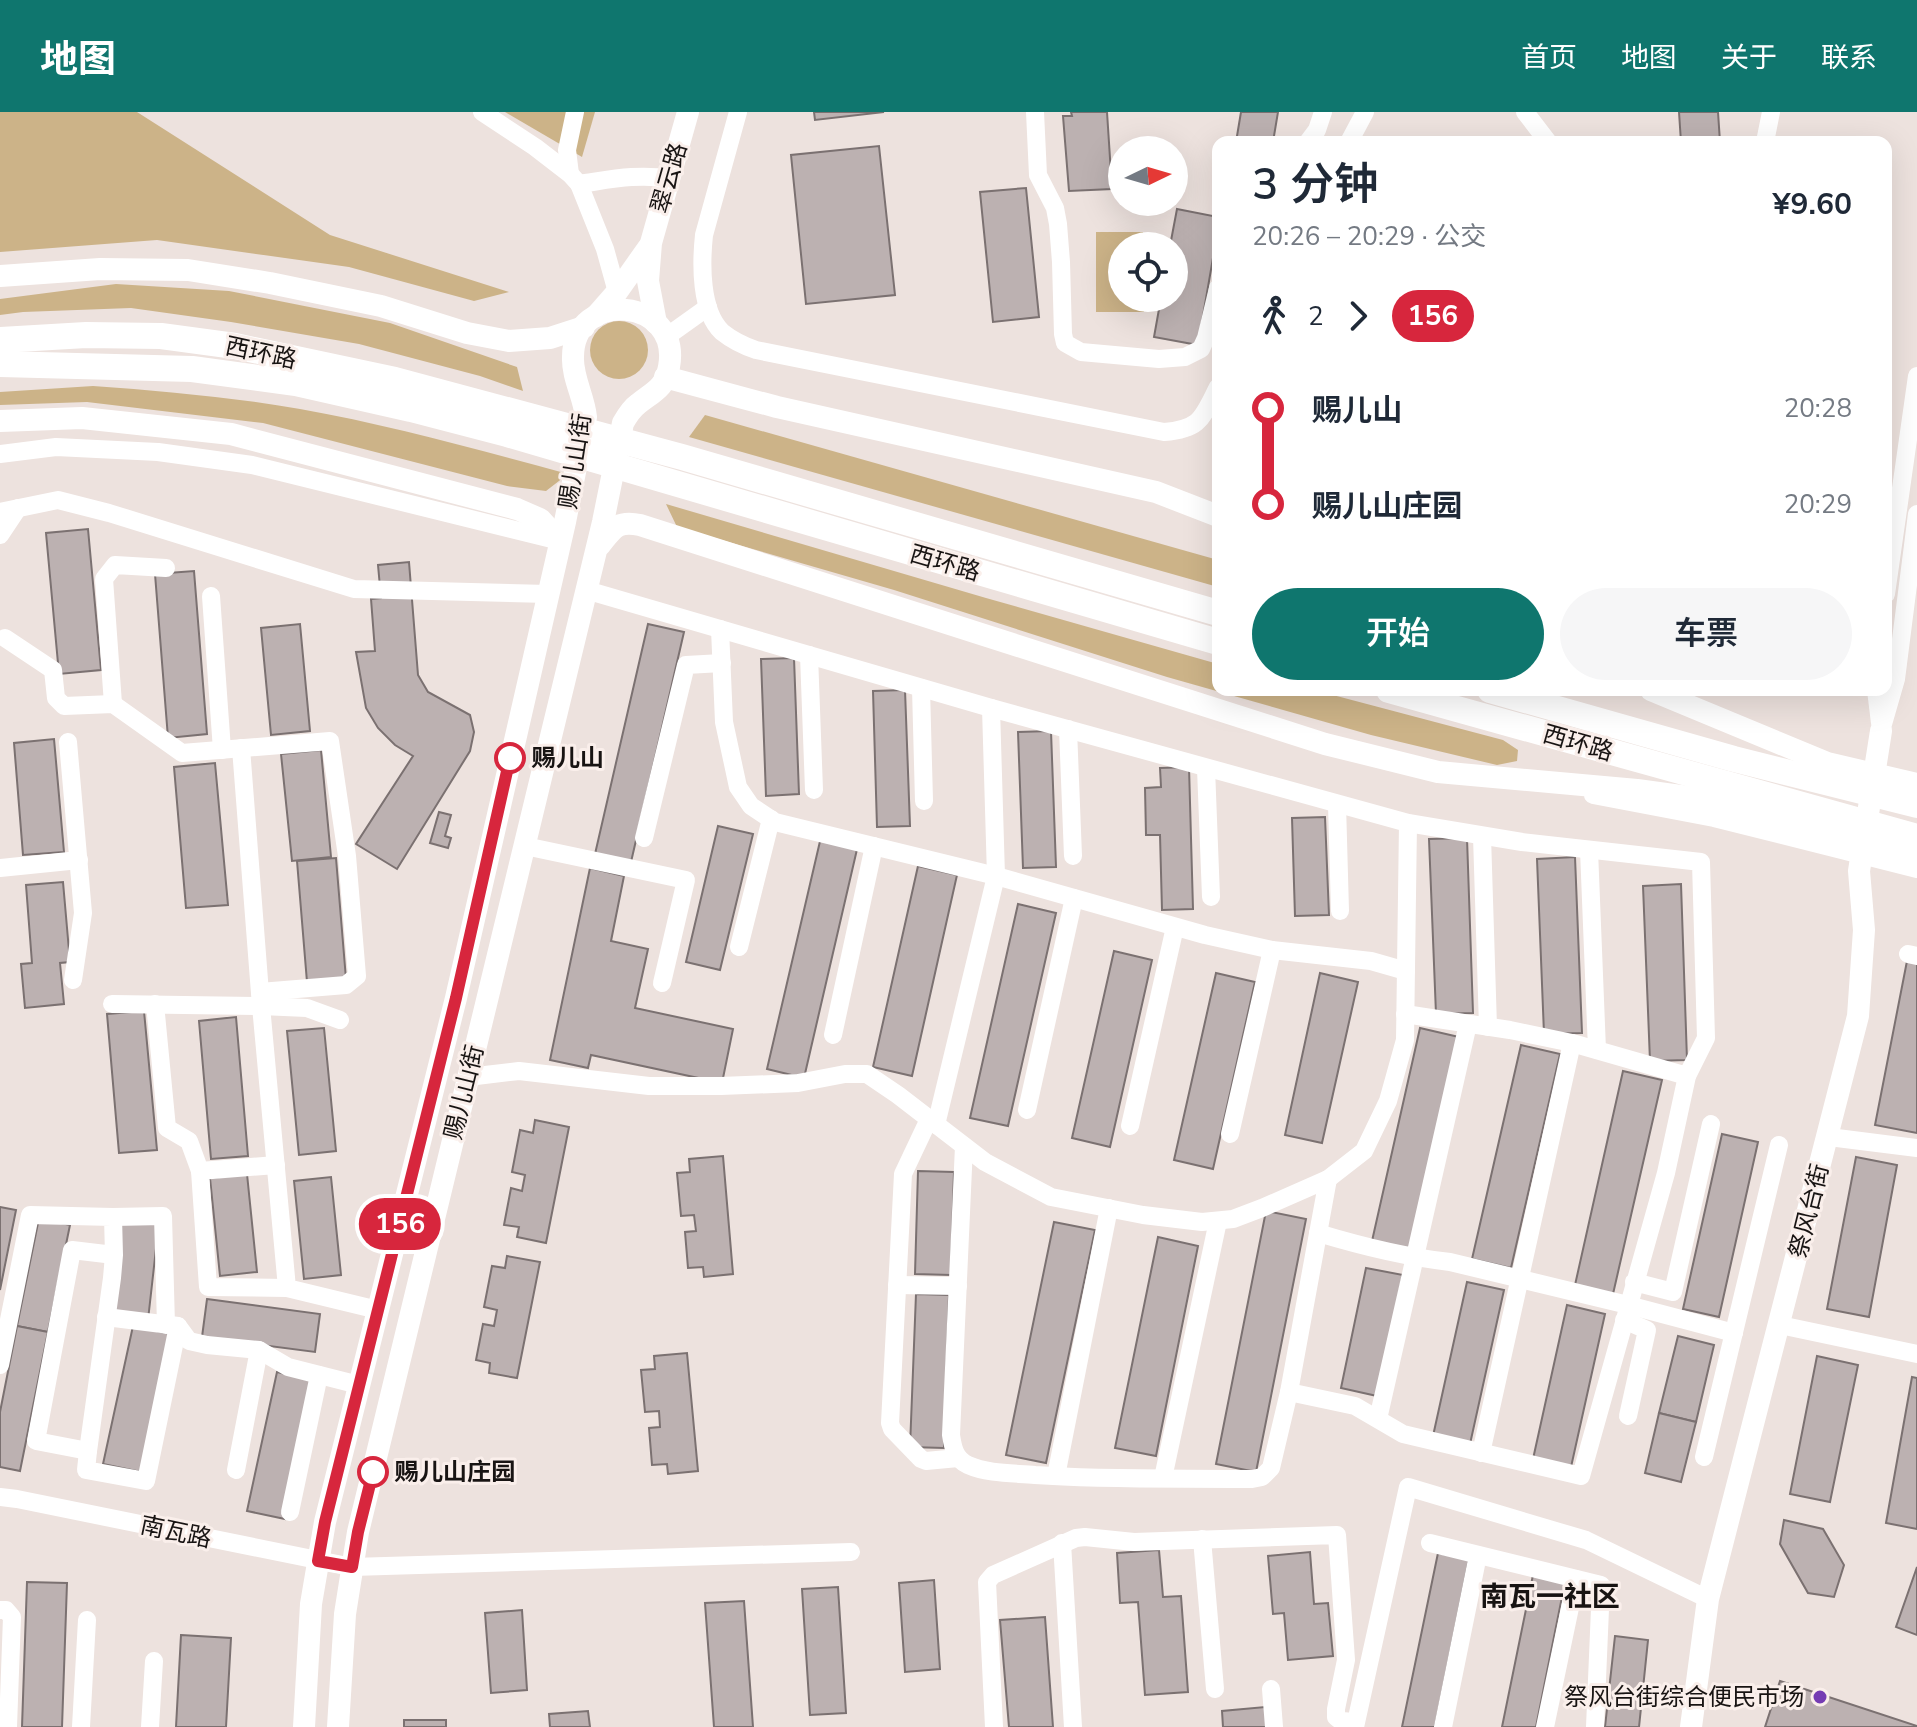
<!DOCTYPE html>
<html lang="zh">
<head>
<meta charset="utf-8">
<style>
	body { margin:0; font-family:"Nunito Sans","Noto Sans SC",sans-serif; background:#f6f6f7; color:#1f2937; height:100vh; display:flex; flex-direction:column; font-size:30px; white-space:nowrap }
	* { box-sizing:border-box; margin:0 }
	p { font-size:26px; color:#747a83 }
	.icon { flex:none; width:44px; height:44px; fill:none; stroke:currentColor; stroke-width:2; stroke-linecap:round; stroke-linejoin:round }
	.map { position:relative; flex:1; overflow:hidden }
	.sheet { position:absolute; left:1212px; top:24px; width:680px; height:560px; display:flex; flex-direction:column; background:#fff; border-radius:16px; box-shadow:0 8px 32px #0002 }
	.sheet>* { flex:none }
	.badge { padding:0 16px; border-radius:26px; font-size:28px; line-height:52px }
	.needle { width:52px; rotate:85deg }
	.buttons { position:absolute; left:1108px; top:24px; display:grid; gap:16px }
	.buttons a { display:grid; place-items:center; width:80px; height:80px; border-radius:50%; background:#fff; box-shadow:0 8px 32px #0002; font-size:40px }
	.map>.badge { position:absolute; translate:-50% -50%; box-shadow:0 0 0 4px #fff }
	.legs { display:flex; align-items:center; gap:12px; height:88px; padding:0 40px; font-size:26px }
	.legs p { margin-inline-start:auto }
	.headline { display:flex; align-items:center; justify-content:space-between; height:136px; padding:0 40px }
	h1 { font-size:44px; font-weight:600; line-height:60px }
	.primary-button { display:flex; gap:16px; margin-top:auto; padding:16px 40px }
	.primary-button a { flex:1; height:92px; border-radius:48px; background:#0f766e; color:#fff; font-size:32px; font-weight:600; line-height:92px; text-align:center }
	.primary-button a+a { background:#f6f6f7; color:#1f2937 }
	ul { padding:0 40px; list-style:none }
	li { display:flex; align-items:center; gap:28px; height:96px; font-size:30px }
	li i { display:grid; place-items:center; width:12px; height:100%; margin:0 10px; background:currentColor }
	li i::after { content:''; width:20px; height:20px; margin:-10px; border:6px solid; border-radius:50%; background:#fff }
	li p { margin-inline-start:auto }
	li:first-child i { background:linear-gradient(#0000 50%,currentColor 0) }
	li:last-child i { background:linear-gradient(currentColor 50%,#0000 0) }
	header { display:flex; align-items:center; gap:48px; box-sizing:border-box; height:112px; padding:0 40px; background:#0f766e; color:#fff }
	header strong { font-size:38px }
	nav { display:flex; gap:44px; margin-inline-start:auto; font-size:28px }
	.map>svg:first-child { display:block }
	.green { fill:#ccb388 }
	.building { fill:#bcb1b1; stroke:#7b7171; stroke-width:2 }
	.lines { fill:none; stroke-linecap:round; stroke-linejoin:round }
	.minor { stroke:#fff; stroke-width:18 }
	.major { stroke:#fff; stroke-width:22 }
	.highway { stroke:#fff; stroke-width:26 }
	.line-1-casing { stroke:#fff; stroke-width:18 }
	.line-1 { stroke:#d7263d; stroke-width:12 }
	.stop-1-dot { fill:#fff; stroke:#d7263d; stroke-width:4 }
	.poi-dot { fill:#753cb3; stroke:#faefeb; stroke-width:3 }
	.labels { text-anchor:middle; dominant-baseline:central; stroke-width:6; stroke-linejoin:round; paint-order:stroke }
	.street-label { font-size:24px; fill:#181413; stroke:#faefeb }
	.stop-label { font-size:24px; font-weight:bold; fill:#181413; stroke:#faefeb; text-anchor:start }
	.poi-label { font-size:24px; fill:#181413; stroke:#faefeb; text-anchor:end }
	.quarter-label { font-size:28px; font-weight:bold; fill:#181413; stroke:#faefeb }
</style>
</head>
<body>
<header>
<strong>地图</strong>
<nav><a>首页</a><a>地图</a><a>关于</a><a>联系</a></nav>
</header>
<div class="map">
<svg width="1917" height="1615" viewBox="0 0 1917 1615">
	<rect width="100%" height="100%" fill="#ede2de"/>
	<!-- green -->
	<g class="green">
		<polygon points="0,0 137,0 330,123 509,180 474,189 349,155 157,128 0,140"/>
		<polygon points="505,0 595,0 582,45"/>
		<polygon points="1096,120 1143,120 1143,134 1122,134 1122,186 1144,186 1144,200 1096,200"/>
		<polygon points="116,172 229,179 390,211 517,255 523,279 480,264 359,232 231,210 131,196 23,200 0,203 0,187"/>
		<circle cx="619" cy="238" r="29"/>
		<path d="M93,274C162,279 231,285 300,297C390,313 479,338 568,362L546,379L507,374L263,311L87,290L0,293V280Z"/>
		<polygon points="705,303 1218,448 1218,475 689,325"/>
		<polygon points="666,392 986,486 1218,552 1218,578 1314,578 1503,628 1518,638 1517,649 1497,653 1371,623 1167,565 894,478 677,415"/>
	</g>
	<!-- building -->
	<g class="building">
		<polygon points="814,0 884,0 815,8"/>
		<polygon points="1071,0 1107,0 1112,77 1069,79 1063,4 1072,4"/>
		<polygon points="1241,0 1278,0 1273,30 1236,30"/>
		<polygon points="1679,0 1718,0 1720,30 1681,30"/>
		<polygon points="879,34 895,183 806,192 791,43"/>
		<polygon points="1026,76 1039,205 993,210 980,80"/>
		<polygon points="1177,97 1218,105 1218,117 1198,233 1154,225 1161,186 1174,186 1174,134 1170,134"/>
		<polygon points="88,417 101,558 59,562 46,421"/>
		<polygon points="409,450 418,563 428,580 470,603 474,620 470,639 397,757 356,732 413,644 395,633 378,616 366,596 356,540 375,539 371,487 381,486 378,453"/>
		<polygon points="194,459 207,622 168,626 155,462"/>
		<polygon points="300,512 310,619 271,623 261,516"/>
		<polygon points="648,512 684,520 631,750 595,742"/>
		<polygon points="794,546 799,682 766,684 761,547"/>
		<polygon points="905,578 910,714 877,715 873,579"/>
		<polygon points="1051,619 1056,755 1023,756 1018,620"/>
		<polygon points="54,627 64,740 23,743 14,631"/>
		<polygon points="321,638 331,745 292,749 281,642"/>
		<polygon points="215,651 228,793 186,796 174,655"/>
		<polygon points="1189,655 1193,797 1162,798 1160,723 1146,723 1145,676 1161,675 1160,656"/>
		<polygon points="439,700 451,703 445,724 451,726 448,736 430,731"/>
		<polygon points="1325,705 1329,803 1295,804 1292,706"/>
		<polygon points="718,714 753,722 720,858 686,850"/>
		<polygon points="821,725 858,733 804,966 767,957"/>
		<polygon points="1467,726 1473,901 1436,902 1429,727"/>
		<polygon points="1575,745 1582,921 1544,922 1537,747"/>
		<polygon points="336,746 346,867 307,870 297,749"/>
		<polygon points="918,754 957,763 912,964 873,955"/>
		<polygon points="590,756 624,764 611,829 648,837 635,896 733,917 722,971 591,943 588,956 550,948"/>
		<polygon points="63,770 70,850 60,851 64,892 25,896 21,852 32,851 26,773"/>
		<polygon points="1681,772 1687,948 1650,949 1643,774"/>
		<polygon points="1018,792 1056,801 1008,1014 970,1006"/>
		<polygon points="1114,839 1152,848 1110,1035 1072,1026"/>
		<polygon points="1907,849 1917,851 1917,1021 1875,1013"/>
		<polygon points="1216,861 1255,870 1213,1057 1174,1048"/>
		<polygon points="1320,861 1358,870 1322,1031 1285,1023"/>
		<polygon points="144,899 157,1038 119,1041 107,902"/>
		<polygon points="236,905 248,1044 211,1047 199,909"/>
		<polygon points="324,916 336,1039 299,1043 287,919"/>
		<polygon points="1420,916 1459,925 1410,1138 1372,1129"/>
		<polygon points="1521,933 1560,942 1511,1156 1472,1147"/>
		<polygon points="1623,959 1662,968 1613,1182 1575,1173"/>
		<polygon points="535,1008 569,1015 546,1131 517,1125 519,1115 504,1113 511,1076 522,1079 525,1063 512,1060 520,1018 533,1021"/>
		<polygon points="1722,1022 1758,1030 1719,1205 1683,1197"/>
		<polygon points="723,1044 733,1162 704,1165 703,1155 688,1156 685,1120 696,1119 694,1103 681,1104 677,1061 690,1060 689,1047"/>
		<polygon points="1856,1045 1897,1053 1869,1205 1827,1197"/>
		<polygon points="918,1059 954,1060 951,1163 915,1162"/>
		<polygon points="247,1062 257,1160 220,1164 210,1066"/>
		<polygon points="331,1065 341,1163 304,1167 294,1069"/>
		<polygon points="0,1095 16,1098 0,1178"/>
		<polygon points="1266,1099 1306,1107 1256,1360 1216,1352"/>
		<polygon points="120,1105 159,1110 148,1208 109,1203"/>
		<polygon points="39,1106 70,1113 48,1220 17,1214"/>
		<polygon points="1054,1110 1095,1118 1046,1351 1006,1343"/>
		<polygon points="1158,1125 1198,1134 1156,1344 1115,1336"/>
		<polygon points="507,1144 540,1150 517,1266 489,1261 490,1251 476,1248 483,1212 494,1214 497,1198 484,1195 492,1154 505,1156"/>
		<polygon points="1366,1156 1403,1163 1377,1284 1341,1276"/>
		<polygon points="1467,1170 1504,1178 1470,1332 1433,1324"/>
		<polygon points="916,1182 949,1183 944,1336 910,1335"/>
		<polygon points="207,1187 320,1202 315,1240 202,1225"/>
		<polygon points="1567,1193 1605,1202 1571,1355 1533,1347"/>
		<polygon points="17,1214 48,1220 20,1359 0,1355 0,1300"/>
		<polygon points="133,1214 171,1222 141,1360 103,1352"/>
		<polygon points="1678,1224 1714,1233 1696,1310 1659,1301"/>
		<polygon points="687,1241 698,1359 668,1362 667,1352 652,1353 649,1316 660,1315 659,1299 645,1300 641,1258 655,1257 654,1244"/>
		<polygon points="1817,1244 1858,1253 1830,1390 1790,1382"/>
		<polygon points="277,1260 315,1269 285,1407 247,1399"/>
		<polygon points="1912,1265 1917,1266 1917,1417 1886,1411"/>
		<polygon points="1659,1301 1696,1310 1681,1370 1645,1361"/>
		<polygon points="1784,1408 1823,1417 1844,1453 1834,1485 1808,1481 1780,1432"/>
		<polygon points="1159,1438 1163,1485 1181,1484 1188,1580 1145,1583 1138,1490 1120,1491 1117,1441"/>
		<polygon points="1310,1440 1314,1492 1328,1491 1333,1544 1288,1548 1284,1501 1273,1502 1268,1444"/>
		<polygon points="1438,1441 1469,1447 1435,1615 1402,1615"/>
		<polygon points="1917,1455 1917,1523 1896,1515"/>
		<polygon points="1533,1463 1565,1470 1536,1615 1502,1615"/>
		<polygon points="934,1468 940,1557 905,1560 899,1471"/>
		<polygon points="27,1470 67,1471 62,1615 22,1615"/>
		<polygon points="838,1475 846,1601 810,1603 802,1477"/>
		<polygon points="744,1489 753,1615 714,1615 705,1491"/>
		<polygon points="522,1498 527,1578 491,1581 485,1501"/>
		<polygon points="1045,1505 1053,1615 1009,1615 1000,1508"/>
		<polygon points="181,1523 231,1526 226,1615 176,1615"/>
		<polygon points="1615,1524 1648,1528 1639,1615 1605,1615"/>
		<polygon points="1780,1569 1917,1614 1917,1615 1765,1615"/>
		<polygon points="1265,1595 1267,1615 1223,1615 1222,1599"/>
		<polygon points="588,1599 590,1615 550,1615 549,1602"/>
		<rect x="404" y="1608" width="42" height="7"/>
	</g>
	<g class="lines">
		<!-- minor -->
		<g class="minor">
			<polyline points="482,0 535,35 570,62 579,72 605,137 617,180"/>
			<path d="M738,0L704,123C701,151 700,199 722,220C732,228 744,234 756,238L1164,320C1201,317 1202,306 1218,275"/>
			<polyline points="1035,0 1038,63 1055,96 1058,112 1061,150 1063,222 1065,231 1081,240 1159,247 1185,245 1201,237 1206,226 1218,176"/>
			<polyline points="1525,0 1548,30"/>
			<polyline points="1308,30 1317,18 1323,0"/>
			<polyline points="1349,30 1365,0"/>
			<polyline points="1765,30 1771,0"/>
			<polyline points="570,62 567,38 575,0"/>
			<path d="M579,72C608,68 639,61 669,67"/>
			<polyline points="666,225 708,195"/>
			<polyline points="0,342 56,335 158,340 252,353 560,429"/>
			<polyline points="0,400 58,388 109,401 354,477 548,482"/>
			<polyline points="0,423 18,396"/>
			<polyline points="586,478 991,596 1408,711 1522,730 1701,750 1706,926 1687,964 1666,1061 1581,1364 1403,1322 1355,1294 1289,1280"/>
			<polyline points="1886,482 1917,264"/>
			<polyline points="211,484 222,638"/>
			<polyline points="720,517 724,610 738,675 751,694 775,710 996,764 1205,823 1272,838 1371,849 1406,859"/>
			<polyline points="5,526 53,558 56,586 64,594 113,592 182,641 330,629 347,744 357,864 346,873 260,880"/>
			<polyline points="809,543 814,678"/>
			<polyline points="921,576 924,689"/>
			<polyline points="1876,578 1880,611"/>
			<polyline points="113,592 104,467 115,453 166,456"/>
			<polyline points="1068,617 1073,744"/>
			<polyline points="1881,619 1896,567 1917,402"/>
			<polyline points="68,630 83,801 73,868"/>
			<polyline points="241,636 261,894 307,896 340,908"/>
			<polyline points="1206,656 1211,785"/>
			<polyline points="1593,683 1714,706 1917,757"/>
			<polyline points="1337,692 1340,799"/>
			<polyline points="1482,724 1488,915"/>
			<polyline points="644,726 686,553 722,551"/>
			<polyline points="525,734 686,768 662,871"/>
			<polyline points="1589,738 1597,938"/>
			<polyline points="0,756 79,748"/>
			<polyline points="739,835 771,707"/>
			<polyline points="1908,842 1917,844"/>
			<polyline points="112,892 261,894 287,1176 378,1198"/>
			<polyline points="155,892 167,1016 189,1029 200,1059"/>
			<polyline points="1405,902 1510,918 1572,931 1687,964"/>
			<polyline points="833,923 874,734"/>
			<polyline points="468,965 519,959 649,974 721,974 798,971 845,962 867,962 898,983 985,1050 1051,1085 1143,1103 1202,1110 1233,1107 1262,1096 1328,1067 1364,1039 1388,989 1405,928 1408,711"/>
			<polyline points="1027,998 1074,786"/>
			<polyline points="929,1007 903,1062 890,1311 892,1317 921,1347 926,1349 958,1346"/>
			<polyline points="936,1013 996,764 991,596"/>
			<polyline points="1130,1014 1175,815"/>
			<polyline points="1230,1022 1272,838"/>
			<polyline points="1829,1025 1917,1036"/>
			<path d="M964,1034L951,1323C953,1336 955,1347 968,1353C988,1362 1014,1361 1035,1363C1107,1368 1180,1366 1252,1367L1262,1365L1271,1356L1289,1280L1328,1067"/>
			<polyline points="276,1053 200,1059 208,1175 287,1176"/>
			<polyline points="113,1105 163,1104 166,1213"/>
			<path d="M1318,1121C1361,1134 1405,1145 1450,1150L1628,1193L1734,1221"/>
			<polyline points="1634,1170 1673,1180 1711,1012"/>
			<polyline points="897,1173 958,1174"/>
			<polyline points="106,1205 178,1214 189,1229 207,1233 259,1238 288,1255 359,1273"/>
			<polyline points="1624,1208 1647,1218 1628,1304"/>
			<polyline points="1780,1213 1917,1242"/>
			<polyline points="0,1253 30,1103 113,1105 114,1143 112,1166 88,1339 36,1329 72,1138 114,1143"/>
			<polyline points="1378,1307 1468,912"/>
			<polyline points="88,1339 86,1358 146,1369 178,1214"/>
			<polyline points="1481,1341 1572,931"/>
			<polyline points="1704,1345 1779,1033"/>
			<polyline points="236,1358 259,1238"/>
			<polyline points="1056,1364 1109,1096"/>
			<polyline points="1163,1366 1218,1109"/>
			<polyline points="0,1385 17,1387 352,1455 851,1440"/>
			<polyline points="290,1400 319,1263"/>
			<polyline points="1202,1427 1215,1577"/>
			<polyline points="1062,1431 1073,1615"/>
			<polyline points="1430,1431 1601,1473 1595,1615"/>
			<polyline points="0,1498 6,1498 12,1505 8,1615"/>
			<polyline points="1271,1577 1274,1615"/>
			<polyline points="81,1615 87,1508"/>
			<polyline points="150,1615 154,1549"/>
			<polyline points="994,1615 987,1470 993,1463 1076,1426 1085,1425 1134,1430 1337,1423 1346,1548 1336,1597 1336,1605 1341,1609 1355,1610"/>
			<polyline points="1355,1615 1408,1375 1586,1428 1708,1487"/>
			<polyline points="1443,1615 1478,1443"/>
			<polyline points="1545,1615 1576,1467"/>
		</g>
		<!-- major -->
		<g class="major">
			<polyline points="0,164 100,157 188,158 270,171 381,194 467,221 509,229 550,226 584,215"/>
			<polyline points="596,204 617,180 648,136"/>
			<polyline points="656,211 648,169 651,131 688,0"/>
			<polyline points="665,265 777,295 1156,380 1218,404"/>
			<polyline points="0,309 82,306 231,322 517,397 540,407 560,429"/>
			<path d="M600,433C613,417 617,408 640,413L1325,632L1438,660L1637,678L1717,689L1917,740"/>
			<polyline points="1651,578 1827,651 1917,672"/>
			<path d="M304,1615L311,1492L325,1410L456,886L565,410L586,305C584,285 572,265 573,245C573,176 682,185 669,255C665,276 653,280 638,292C631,297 627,304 623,311L603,410L358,1420L345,1502L338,1615"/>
			<polyline points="1691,1615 1708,1487 1858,904 1864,818 1859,759 1881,619"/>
		</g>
		<!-- highway -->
		<g class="highway">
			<polyline points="0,228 86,223 161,224 235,234 395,268 682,345 1218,501"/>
			<polyline points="0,252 192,257 296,271 411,297 507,322 1218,530"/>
			<polyline points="1389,578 1917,725"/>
			<polyline points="1490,578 1734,647 1917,693"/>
		</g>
	</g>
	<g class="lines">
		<defs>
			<polyline id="line-1" points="373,1360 358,1420 352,1455 318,1449 325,1410 456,886 510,646"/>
		</defs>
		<!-- line-1 casing -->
		<use href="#line-1" class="line-1-casing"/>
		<!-- line-1 -->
		<use href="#line-1" class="line-1"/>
	</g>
	<!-- markers -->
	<g class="stop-1-dot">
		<circle cx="510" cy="646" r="14"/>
		<circle cx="373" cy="1360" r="14"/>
	</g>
	<circle class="poi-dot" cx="1820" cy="1585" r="8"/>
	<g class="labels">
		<!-- street labels -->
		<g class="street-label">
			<text transform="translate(669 66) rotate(-74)">翠云路</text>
			<text transform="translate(261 241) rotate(12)">西环路</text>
			<text transform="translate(575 349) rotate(-81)">赐儿山街</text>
			<text transform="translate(945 451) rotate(16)">西环路</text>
			<text transform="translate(1578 631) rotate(16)">西环路</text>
			<text transform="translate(464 980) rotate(-76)">赐儿山街</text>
			<text transform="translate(1809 1099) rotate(-76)">祭风台街</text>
			<text transform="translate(176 1420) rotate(12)">南瓦路</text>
		</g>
		<!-- stop labels -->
		<g class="stop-label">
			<text x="532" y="646">赐儿山</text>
			<text x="395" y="1360">赐儿山庄园</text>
		</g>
		<!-- poi labels -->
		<g class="poi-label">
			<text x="1804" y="1585">祭风台街综合便民市场</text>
		</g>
		<!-- quarter labels -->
		<g class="quarter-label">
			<text x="1550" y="1485">南瓦一社区</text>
		</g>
	</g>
</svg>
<div class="buttons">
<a><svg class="needle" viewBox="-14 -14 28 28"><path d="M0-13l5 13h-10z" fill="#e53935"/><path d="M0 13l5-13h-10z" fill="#747a83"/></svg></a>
<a><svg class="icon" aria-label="locate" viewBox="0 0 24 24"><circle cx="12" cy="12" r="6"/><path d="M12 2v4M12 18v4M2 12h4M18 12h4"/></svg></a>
</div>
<b class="badge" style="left:400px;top:1112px;background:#d7263d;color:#fff">156</b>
<section class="sheet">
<div class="headline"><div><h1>3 分钟</h1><p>20:26 – 20:29 · 公交</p></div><b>¥9.60</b></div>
<div class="legs"><svg class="icon" aria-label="walk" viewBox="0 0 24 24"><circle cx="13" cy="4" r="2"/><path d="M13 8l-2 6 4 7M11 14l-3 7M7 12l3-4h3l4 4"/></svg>2<svg class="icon" aria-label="forward" viewBox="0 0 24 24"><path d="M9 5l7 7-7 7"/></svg><b class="badge" style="background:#d7263d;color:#fff">156</b></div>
<ul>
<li><i style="color:#d7263d"></i><b>赐儿山</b><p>20:28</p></li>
<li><i style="color:#d7263d"></i><b>赐儿山庄园</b><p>20:29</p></li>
</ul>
<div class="primary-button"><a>开始</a><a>车票</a></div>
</section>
</div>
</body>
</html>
